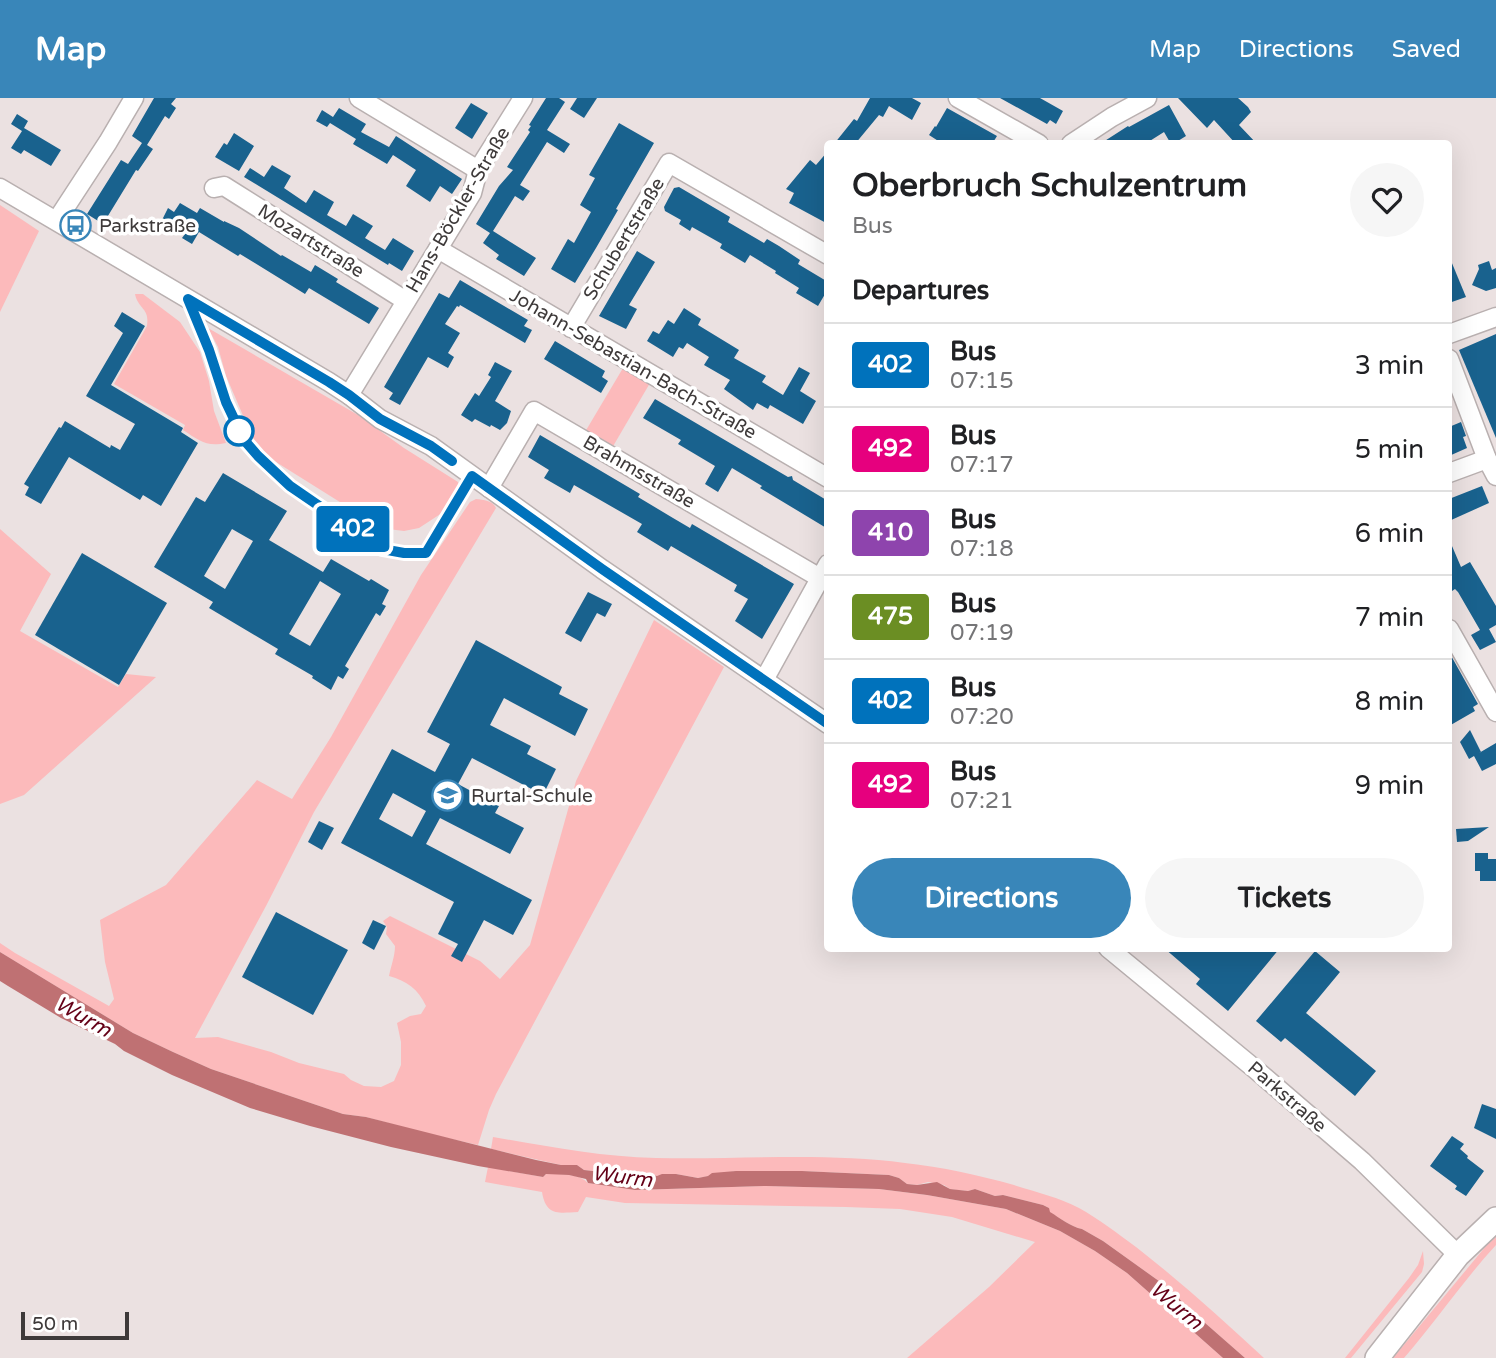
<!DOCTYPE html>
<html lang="en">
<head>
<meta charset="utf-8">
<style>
	body { margin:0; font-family:"Varela Round",sans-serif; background:#f6f6f6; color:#202124; height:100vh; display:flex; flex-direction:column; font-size:26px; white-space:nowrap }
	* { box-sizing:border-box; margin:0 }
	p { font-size:23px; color:#757577 }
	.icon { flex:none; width:38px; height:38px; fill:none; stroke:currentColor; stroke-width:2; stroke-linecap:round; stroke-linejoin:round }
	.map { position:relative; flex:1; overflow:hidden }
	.details { position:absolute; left:824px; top:42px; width:628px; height:812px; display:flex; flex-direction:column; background:#fff; border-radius:7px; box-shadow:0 7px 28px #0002 }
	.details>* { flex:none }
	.badge { padding:0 14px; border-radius:5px; font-size:24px; line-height:46px }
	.scale { position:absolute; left:21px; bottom:18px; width:108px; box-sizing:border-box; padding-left:7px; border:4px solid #3e3a3a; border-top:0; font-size:19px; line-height:24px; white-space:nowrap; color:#3e3a3a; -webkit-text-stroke:5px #fff; paint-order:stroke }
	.map>.badge { position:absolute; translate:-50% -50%; box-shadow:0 0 0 4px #fff }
	h2 { padding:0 28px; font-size:26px; line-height:63px }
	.round { display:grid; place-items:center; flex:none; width:74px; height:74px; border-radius:37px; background:#f6f6f6 }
	.headline { display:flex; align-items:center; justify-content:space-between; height:119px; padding:0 28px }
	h1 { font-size:33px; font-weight:700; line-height:52px }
	.cta { display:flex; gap:14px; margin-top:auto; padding:14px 28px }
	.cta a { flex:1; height:80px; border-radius:42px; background:#3986b9; color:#fff; font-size:28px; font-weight:700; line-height:80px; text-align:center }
	.cta a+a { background:#f6f6f6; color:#202124 }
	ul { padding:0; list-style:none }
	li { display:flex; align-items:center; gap:21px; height:84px; padding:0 28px; border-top:2px solid #e0e0e0 }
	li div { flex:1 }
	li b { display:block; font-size:26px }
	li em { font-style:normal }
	li .badge { min-width:77px; font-weight:700; text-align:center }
	header { display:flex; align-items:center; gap:42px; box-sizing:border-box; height:98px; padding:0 35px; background:#3986b9; color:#fff }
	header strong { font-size:33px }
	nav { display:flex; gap:38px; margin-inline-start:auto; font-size:24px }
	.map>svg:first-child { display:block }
	.green { fill:#fcbabb }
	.water { fill:#bf7173 }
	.building { fill:#19628e; fill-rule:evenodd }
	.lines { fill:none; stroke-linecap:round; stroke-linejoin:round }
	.minor-casing { stroke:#b9b0b0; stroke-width:21 }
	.major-casing { stroke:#b9b0b0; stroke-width:26 }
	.minor { stroke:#fff; stroke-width:18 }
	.major { stroke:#fff; stroke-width:23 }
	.line-casing { stroke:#fff; stroke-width:16 }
	.line { stroke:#0072bc; stroke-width:10 }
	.stop-dot { fill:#fff; stroke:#0072bc; stroke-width:3.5 }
	.labels { text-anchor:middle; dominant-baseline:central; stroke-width:7; stroke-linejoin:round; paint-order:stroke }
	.street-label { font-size:19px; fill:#3e3a3a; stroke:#fff }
	.poi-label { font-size:19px; fill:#3e3a3a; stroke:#fff; text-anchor:start }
	.water-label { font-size:21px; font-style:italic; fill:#640017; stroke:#fff }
</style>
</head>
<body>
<header>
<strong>Map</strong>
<nav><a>Map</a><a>Directions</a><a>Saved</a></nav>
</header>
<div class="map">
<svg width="1496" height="1260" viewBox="0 0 1496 1260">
	<rect width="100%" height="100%" fill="#ebe1e1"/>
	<!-- green -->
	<g class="green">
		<polygon points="0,107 39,133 0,214"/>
		<path d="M135,196H143L180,224L200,254L209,283L214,313L226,345C206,349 200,343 183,332L185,327L114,286L147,228C150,210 138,211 135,196Z"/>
		<polygon points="208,230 358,317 404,350 458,384 459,390 445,413 419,430 404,433 388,431 359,416 268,359 254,343 226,278 218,249"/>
		<polygon points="623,270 650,285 612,350 585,334"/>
		<path d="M476,401C484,402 492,402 496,410L314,714L266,808L195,940L218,939L271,954L299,965L344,976L351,982L364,988L381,989L394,983L401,967V944L397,925L410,918L421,916L426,908C418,891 407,883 389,878C391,868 395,858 395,848L386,836L387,829L383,823L390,818L480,863L500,881L530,847L576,683L654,522L724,569L496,996L489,1012L478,1047L425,1035L366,1019L343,1016L211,971L173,954L133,935L0,854V845L15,855L109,908L114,901L105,864L100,822L166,787L257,682L292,701L331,639L421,477L470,404Z"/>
		<polygon points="0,431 51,476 20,533 118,589 126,576 156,579 24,697 0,706"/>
		<path d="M493,1039C547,1048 600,1059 656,1060C739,1062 823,1054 905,1065C942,1069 978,1077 1014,1087C1036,1094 1058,1099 1079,1110C1099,1121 1118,1136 1136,1149C1181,1184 1223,1222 1264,1260H1245L1188,1210L1170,1191L1103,1143L1082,1131C1071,1129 1060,1120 1049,1114V1110L1043,1107L1003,1097L995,1098L975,1091L968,1093L957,1092L950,1091L944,1087L928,1084L917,1087L907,1086L899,1080L889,1077L802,1073H736L698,1080L676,1076L657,1078L648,1076H619L584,1072L577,1067H561L491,1051Z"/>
		<path d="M488,1069L543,1079L546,1076C559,1076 579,1075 588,1085L635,1092L766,1088L879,1091L927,1097L1006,1111L1060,1133L1095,1153L1127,1175L1223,1260H907L989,1189L1035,1144L952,1119L900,1111L846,1109L625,1105L586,1099L578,1114C558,1115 546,1118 542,1094L485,1084Z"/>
		<path d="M1496,1136V1147C1463,1183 1436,1223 1404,1260H1393Z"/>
		<polygon points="1423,1153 1424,1166 1422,1174 1351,1260 1345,1260 1409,1180 1418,1167"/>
	</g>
	<!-- water -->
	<path class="water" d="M0,854L133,935L173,954L211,971L343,1016L366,1019L536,1062L561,1067H577L584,1072L619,1076H648L657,1078L662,1076H676L698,1080L708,1078L712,1075L736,1073H802L889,1077L899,1080L907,1086L917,1087L937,1084L950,1091L968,1093L975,1091L995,1098L1003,1097L1043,1107L1049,1110L1050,1114C1060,1120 1071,1129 1082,1131L1103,1143L1170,1191L1188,1210L1245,1260H1223L1127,1175L1095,1153L1060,1133L1006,1111L927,1097L879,1091L766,1088L635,1092L588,1085L586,1081L569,1077L546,1076L543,1079L478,1068L391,1049L310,1028L250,1010L172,977L124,953L115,946L61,920L8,888L0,883Z"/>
	<!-- building -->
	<g class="building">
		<polygon points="154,0 176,0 171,6 176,10 169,21 165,18 147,47 153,51 138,73 136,72 103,126 87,116 121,62 128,66 142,45 132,38"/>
		<polygon points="546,0 559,0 565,4 547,32 570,46 564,55 547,44 520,87 530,93 523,103 515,98 493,133 536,160 524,178 496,161 499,157 483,145 490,135 476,126 499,88 513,72 507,69 530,34 528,32 531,28 529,27"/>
		<polygon points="577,0 597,0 584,20 570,11"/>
		<polygon points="870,0 912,0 921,5 912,22 889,8 883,19 879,17 855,46 834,46 854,21 857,23"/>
		<polygon points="1000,0 1040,0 1063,13 1056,26 1050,22 1047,26"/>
		<polygon points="1178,0 1238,0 1248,9 1251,14 1239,27 1257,46 1236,46 1214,22 1207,30"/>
		<polygon points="471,5 488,15 472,41 455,30"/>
		<polygon points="1169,7 1186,38 1173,46 1171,46 1164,34 1145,46 1100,46 1128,28 1129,29"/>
		<polygon points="339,10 366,26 361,34 389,49 396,38 462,81 452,96 440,88 430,104 406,88 416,72 393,57 387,66 353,46 356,41 330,25 327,29 316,23 322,12 333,19"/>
		<polygon points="947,10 997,38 992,46 943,46 929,37 935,28 936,29"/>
		<polygon points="17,16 28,23 24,30 61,52 51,68 24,52 21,56 11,50 22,33 11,26"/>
		<polygon points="619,25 654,45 616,111 618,112 596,150 575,185 551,171 568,141 574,145 591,114 580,107 595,80 589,77"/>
		<polygon points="234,35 254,48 239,73 215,59 224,45 227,47"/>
		<polygon points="828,53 828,126 789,105 794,95 786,91 810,62 816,67"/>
		<polygon points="272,67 291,78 284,90 306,105 314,92 334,104 327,117 346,128 353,116 373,128 365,140 385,152 393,140 414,153 402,173 389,165 388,167 244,79 250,70 264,79"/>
		<polygon points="679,89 730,119 728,124 764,145 767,141 779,148 800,162 798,166 828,184 828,191 818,208 796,195 799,190 775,175 776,173 750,157 745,165 720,150 722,146 692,129 690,133 679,126 681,122 665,113 664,109 674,90"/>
		<polygon points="180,105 197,115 200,110 224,124 224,123 239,130 281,158 282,157 311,174 315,167 338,181 336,184 379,210 369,226 309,190 305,196 240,156 238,158 199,134 192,146 182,140 185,136 162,122 168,110 174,114"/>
		<polygon points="637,153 655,164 629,207 637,211 626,231 599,218"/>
		<polygon points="1449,158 1466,199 1449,205"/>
		<polygon points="1489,163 1492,172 1496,170 1496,190 1486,193 1472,187 1479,171 1478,167"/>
		<polygon points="460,182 528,222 524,228 532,232 525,245 460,207 459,209 457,208 445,226 460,235 448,255 454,259 448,270 428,259 400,307 389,301 393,295 384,289 439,195 449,200"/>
		<polygon points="684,210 701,221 698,227 739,252 734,260 766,278 762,284 783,297 799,269 810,275 800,293 816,303 803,326 770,307 768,311 757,305 753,312 724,291 730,282 704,267 709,259 687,245 683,251 679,249 673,259 647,243 653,233 659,236 668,222 674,226"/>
		<polygon points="122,214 145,228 111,287 183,330 181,334 198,345 161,408 143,397 140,402 69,359 41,406 25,397 29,389 24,386 59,329 61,330 65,323 110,350 111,347 120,352 135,326 86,298 123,235 114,228"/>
		<polygon points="1496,236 1496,340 1459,252"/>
		<polygon points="555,243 605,273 602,279 608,283 601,295 544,261"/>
		<polygon points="495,264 512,273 495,303 511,313 507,325 500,332 491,327 490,329 475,321 472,324 461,317 475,295 479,298 491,279 488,277"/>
		<polygon points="655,301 788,379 792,378 793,382 828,403 828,431 760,390 762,388 732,370 718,394 705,386 715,368 678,346 681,342 643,320"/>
		<polygon points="1461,324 1466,338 1463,339 1467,350 1449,358 1449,329"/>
		<polygon points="540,337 640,396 638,399 673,420 690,430 692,426 794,486 762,541 735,523 748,501 734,493 737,487 671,448 668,453 637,434 642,426 574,387 570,395 544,380 549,372 528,359"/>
		<path d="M223,375L287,413L269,442L323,474L331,461L369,483L371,481L389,492L382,506L386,508L380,518L376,515L345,568L349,571L343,581L338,578L331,592L312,580L313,578L275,556L278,551L209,510L213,504L154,469L196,399L205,404ZM232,431L253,443L225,491L204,478ZM320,483L341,496L310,548L289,536Z"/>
		<polygon points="1482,388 1489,405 1449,423 1449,401"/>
		<polygon points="1449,441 1461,469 1470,464 1496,508 1496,527 1489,531 1496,544 1480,552 1471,537 1480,532 1458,494 1455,491 1449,495"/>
		<polygon points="82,455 167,505 119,587 35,537"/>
		<polygon points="588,494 612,506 605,519 597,515 581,544 565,535"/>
		<path d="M476,542L562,589L559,596L588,611L575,638L504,600L490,627L531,648L527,656L556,671L543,697L472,660L458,686L499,708L495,715L524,730L510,756L440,720L426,746L532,802L513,837L484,822L462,864L451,858L458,846L438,836L454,804L341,745L392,651L435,674L450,646L427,634ZM393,695L426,713L412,739L379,721Z"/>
		<polygon points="1449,554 1478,606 1473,609 1475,613 1449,628"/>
		<polygon points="1470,632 1481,654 1479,655 1496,645 1496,666 1482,673 1474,658 1469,661 1460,644"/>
		<polygon points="319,723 334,730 322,752 308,744"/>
		<polygon points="1489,729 1468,743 1457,744 1456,731"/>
		<polygon points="1475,755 1488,755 1488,761 1496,761 1496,783 1480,783 1480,773 1475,773"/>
		<polygon points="276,814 348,852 313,917 242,879"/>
		<polygon points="373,822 386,828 374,852 362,845"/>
		<polygon points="1164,850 1280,850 1228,913 1196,886 1200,881"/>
		<polygon points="1315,853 1340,874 1306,915 1376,973 1355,998 1285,940 1281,944 1256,923"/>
		<polygon points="1482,1006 1496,1011 1496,1041 1474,1030"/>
		<polygon points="1452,1038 1464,1046 1460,1051 1468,1058 1467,1060 1484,1073 1466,1098 1455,1091 1457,1088 1430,1068"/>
	</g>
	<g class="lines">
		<defs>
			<g id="minor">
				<polyline points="359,0 478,72"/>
				<polyline points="958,0 1039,46"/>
				<polyline points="1071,46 1112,19 1147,0"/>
				<polyline points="0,90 329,284 349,297 380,321 431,348 602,471 828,626"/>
				<polyline points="214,90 224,88 406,203"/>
				<polyline points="57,122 108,44 134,0"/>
				<polyline points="438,151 828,380"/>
				<polyline points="571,230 669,65 828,157"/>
				<polyline points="1449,236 1496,219"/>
				<polyline points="1449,261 1487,361 1496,378"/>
				<polyline points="349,297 472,95 478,72 523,0"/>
				<polyline points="1449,375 1487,361"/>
				<polyline points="489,390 534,313 820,480"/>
				<polyline points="1449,531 1496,614"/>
				<polyline points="764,582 828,466"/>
				<polyline points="1108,850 1255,971 1362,1063 1458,1157"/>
			</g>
			<polyline id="major" points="1377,1260 1458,1157 1496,1121"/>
		</defs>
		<!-- minor casing -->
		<use href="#minor" class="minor-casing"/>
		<!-- major casing -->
		<use href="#major" class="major-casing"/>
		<!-- minor -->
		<use href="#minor" class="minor"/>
		<!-- major -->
		<use href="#major" class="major"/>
	</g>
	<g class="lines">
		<defs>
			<polyline id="line" points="452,363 431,348 380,321 349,297 329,284 188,201 209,252 226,304 244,342 258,358 290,388 382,451 404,455 426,455 472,378 602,471 828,626"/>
		</defs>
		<!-- line casing -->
		<use href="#line" class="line-casing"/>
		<!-- line -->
		<use href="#line" class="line"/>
	</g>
	<!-- icons -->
	<defs>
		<symbol id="bus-ring" viewBox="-11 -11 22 22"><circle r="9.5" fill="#fff" stroke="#3986b9" stroke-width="1.5"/><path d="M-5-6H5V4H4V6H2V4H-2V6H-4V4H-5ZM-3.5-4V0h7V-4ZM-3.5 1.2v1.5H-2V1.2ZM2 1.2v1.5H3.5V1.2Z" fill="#3986b9"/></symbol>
		<symbol id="school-ring" viewBox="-11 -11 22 22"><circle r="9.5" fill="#fff" stroke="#3986b9" stroke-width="1.5"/><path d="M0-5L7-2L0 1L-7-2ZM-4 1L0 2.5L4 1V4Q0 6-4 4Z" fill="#3986b9"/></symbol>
	</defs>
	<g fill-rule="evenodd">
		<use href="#bus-ring" x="58" y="110" width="35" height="35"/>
		<use href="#school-ring" x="430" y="680" width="35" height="35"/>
	</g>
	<!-- markers -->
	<circle class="stop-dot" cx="239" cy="333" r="14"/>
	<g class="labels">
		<!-- street labels -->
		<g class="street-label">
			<text transform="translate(458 112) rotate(-60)">Hans-Böckler-Straße</text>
			<text transform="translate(624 141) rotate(-59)">Schubertstraße</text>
			<text transform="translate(311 143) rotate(32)">Mozartstraße</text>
			<text transform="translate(633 266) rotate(30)">Johann-Sebastian-Bach-Straße</text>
			<text transform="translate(639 374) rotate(30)">Brahmsstraße</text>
			<text transform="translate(1287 999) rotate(41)">Parkstraße</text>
		</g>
		<!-- poi labels -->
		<g class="poi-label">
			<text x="99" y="128">Parkstraße</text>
			<text x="471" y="698">Rurtal-Schule</text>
		</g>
		<!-- water labels -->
		<g class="water-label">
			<text transform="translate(83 919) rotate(30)">Wurm</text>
			<text transform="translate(622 1079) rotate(7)">Wurm</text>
			<text transform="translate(1176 1208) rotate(40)">Wurm</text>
		</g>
	</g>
</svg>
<div class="scale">50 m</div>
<b class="badge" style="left:353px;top:431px;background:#0072bc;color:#fff">402</b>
<section class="details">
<div class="headline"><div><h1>Oberbruch Schulzentrum</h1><p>Bus</p></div><a class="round"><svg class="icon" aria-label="heart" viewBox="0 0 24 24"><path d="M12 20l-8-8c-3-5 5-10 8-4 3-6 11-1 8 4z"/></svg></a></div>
<h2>Departures</h2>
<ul>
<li><span class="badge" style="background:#0072bc;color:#fff">402</span><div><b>Bus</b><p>07:15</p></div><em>3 min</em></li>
<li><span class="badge" style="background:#e6007e;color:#fff">492</span><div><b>Bus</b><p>07:17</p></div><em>5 min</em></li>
<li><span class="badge" style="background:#8e44ad;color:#fff">410</span><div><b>Bus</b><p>07:18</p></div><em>6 min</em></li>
<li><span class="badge" style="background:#6b8e23;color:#fff">475</span><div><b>Bus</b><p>07:19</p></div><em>7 min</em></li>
<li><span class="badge" style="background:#0072bc;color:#fff">402</span><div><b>Bus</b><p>07:20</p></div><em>8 min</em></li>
<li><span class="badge" style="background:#e6007e;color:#fff">492</span><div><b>Bus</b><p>07:21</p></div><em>9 min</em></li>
</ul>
<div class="cta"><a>Directions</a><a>Tickets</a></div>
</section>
</div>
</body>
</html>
